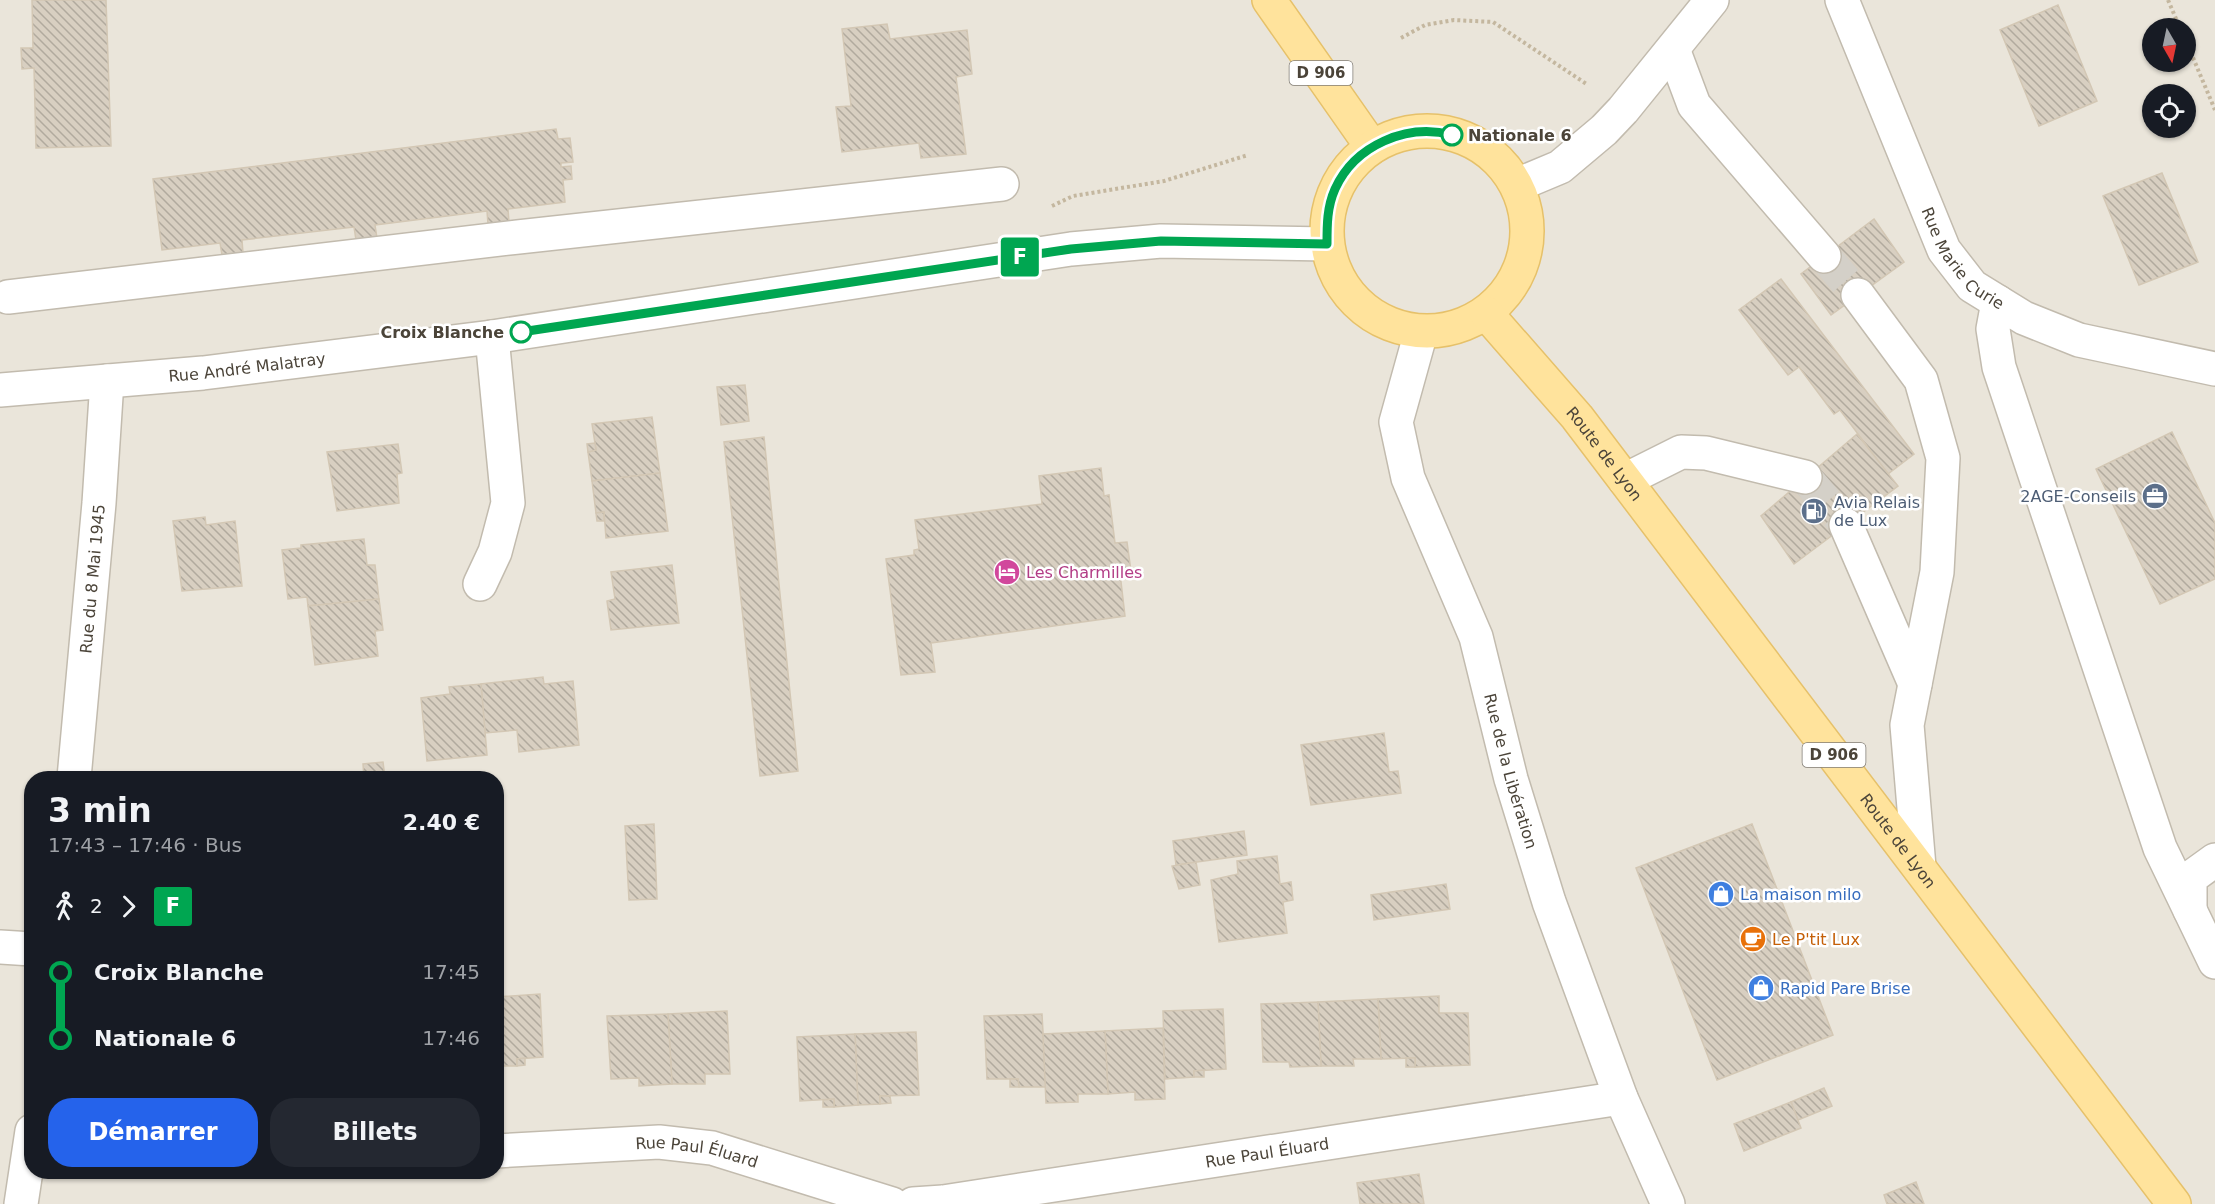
<!DOCTYPE html>
<html lang="fr">
<head>
<meta charset="utf-8">
<style>
	body { margin:0; font-family:"DejaVu Sans",sans-serif; background:#242831; color:#f1f3f6; height:100vh; display:flex; flex-direction:column; font-size:22px; white-space:nowrap }
	* { box-sizing:border-box; margin:0 }
	p { font-size:20px; color:#9ea1a6 }
	.icon { flex:none; width:33px; height:33px; fill:none; stroke:currentColor; stroke-width:2; stroke-linecap:round; stroke-linejoin:round }
	.map { position:relative; flex:1; overflow:hidden }
	.side { position:absolute; left:24px; top:771px; width:480px; height:408px; display:flex; flex-direction:column; background:#171b24; border-radius:24px; box-shadow:0 2px 4px #0004 }
	.side>* { flex:none }
	.badge { padding:0 12px; border-radius:4px; font-size:21px; line-height:39px }
	.needle { width:39px; rotate:171deg }
	.buttons { position:absolute; left:2142px; top:18px; display:grid; gap:12px }
	.buttons a { display:grid; place-items:center; width:54px; height:54px; border-radius:50%; background:#171b24; box-shadow:0 2px 4px #0004; font-size:30px }
	.map>.badge { position:absolute; translate:-50% -50%; box-shadow:0 0 0 3px #fff }
	.legs { display:flex; align-items:center; gap:9px; height:66px; padding:0 24px; font-size:20px }
	.legs p { margin-inline-start:auto }
	.overview { display:flex; align-items:center; justify-content:space-between; height:102px; padding:0 24px }
	h1 { font-size:33px; font-weight:700; line-height:45px }
	.primary-button { display:flex; gap:12px; margin-top:auto; padding:12px 24px }
	.primary-button a { flex:1; height:69px; border-radius:24px; background:#2563eb; color:#fff; font-size:24px; font-weight:700; line-height:69px; text-align:center }
	.primary-button a+a { background:#242831; color:#f1f3f6 }
	ul { padding:0 24px; list-style:none }
	li { display:flex; align-items:center; gap:21px; height:66px; font-size:22px }
	li i { display:grid; place-items:center; width:9px; height:100%; margin:0 8px; background:currentColor }
	li i::after { content:''; width:15px; height:15px; margin:-8px; border:4px solid; border-radius:50%; background:#171b24 }
	li p { margin-inline-start:auto }
	li:first-child i { background:linear-gradient(#0000 50%,currentColor 0) }
	li:last-child i { background:linear-gradient(currentColor 50%,#0000 0) }
	.map>svg:first-child { display:block }
	.residential { fill:#eae5da; fill-rule:evenodd }
	.building { fill:url(#building-back-hatch); stroke:#d3c7b4; stroke-width:1.5 }
	.lines { fill:none; stroke-linecap:round; stroke-linejoin:round }
	.minor-tunnel { stroke:#d4d0c8; stroke-width:33; stroke-dasharray:33 16; stroke-linecap:butt }
	.minor-casing { stroke:#c2bbae; stroke-width:36 }
	.major-casing { stroke:#e6c16a; stroke-width:36 }
	.path { stroke:#c4b79f; stroke-width:4; stroke-dasharray:3 3; stroke-linecap:butt }
	.minor { stroke:#fff; stroke-width:33 }
	.major { stroke:#ffe39c; stroke-width:33 }
	.line-1-casing { stroke:#fff; stroke-width:14 }
	.line-1 { stroke:#00a651; stroke-width:9 }
	.stop-1-dot { fill:#fff; stroke:#00a651; stroke-width:3 }
	.labels { text-anchor:middle; dominant-baseline:central; stroke-width:5; stroke-linejoin:round; paint-order:stroke }
	.shield { fill:#fff; stroke:#817c74; stroke-width:1.5 }
	.shield-label { font-size:15px; font-weight:bold; fill:#4b4439 }
	.stop-label { font-size:16px; font-weight:bold; fill:#4b4439; stroke:#fff; text-anchor:start }
	.street-label { font-size:16px; fill:#4b4439; stroke:#fff }
	.service-label { font-size:16px; fill:#4e5e75; stroke:#fff; text-anchor:end }
	.hotel-label { font-size:16px; fill:#b23c85; stroke:#fff; text-anchor:start }
	.shop-label { font-size:16px; fill:#366cbe; stroke:#fff; text-anchor:start }
	.food-label { font-size:16px; fill:#c56008; stroke:#fff; text-anchor:start }
</style>
</head>
<body>
<div class="map">
<svg width="2215" height="1204" viewBox="0 0 2215 1204">
	<defs>
		<pattern id="building-back-hatch" width="6" height="6" patternUnits="userSpaceOnUse" patternTransform="scale(1.5)"><rect width="6" height="6" fill="#d8cfc1"/><path d="M-1 5l2 2M0 0l6 6M5-1l2 2" fill="none" stroke="#b1aa9e"/></pattern>
	</defs>
	<rect width="100%" height="100%" fill="#f6f3ec"/>
	<!-- residential -->
	<path class="residential" d="M0,0H2215V1204H0ZM2152,28H2186V62H2152ZM2152,94H2186V128H2152ZM32,778H496V1172H32Z"/>
	<!-- building -->
	<g class="building">
		<polygon points="32,0 106,0 111,146 36,148 34,68 22,69 21,48 33,48"/>
		<polygon points="2058,5 2097,101 2039,126 2000,30"/>
		<polygon points="887,24 890,39 967,30 972,74 956,77 966,154 921,158 919,143 842,152 836,107 851,106 842,29"/>
		<polygon points="556,129 558,139 570,138 573,162 561,163 561,167 571,166 572,179 563,180 565,202 508,209 509,222 488,224 487,211 375,225 377,238 356,240 354,227 242,240 243,253 222,255 220,243 162,250 153,179"/>
		<polygon points="2162,173 2198,262 2139,285 2103,196"/>
		<polygon points="1874,219 1904,262 1831,315 1801,274"/>
		<polygon points="1781,279 1914,454 1888,474 1840,410 1834,414 1799,367 1788,375 1739,310"/>
		<polygon points="745,385 749,421 721,425 717,387"/>
		<polygon points="652,417 660,473 592,481 588,452 596,450 592,424"/>
		<polygon points="2172,432 2215,523 2215,579 2160,604 2096,469"/>
		<polygon points="1857,434 1898,486 1794,564 1761,516"/>
		<polygon points="764,437 798,771 760,776 724,442"/>
		<polygon points="595,443 596,450 588,452 587,444"/>
		<polygon points="398,444 402,473 397,474 399,503 337,511 327,452"/>
		<polygon points="1101,468 1104,496 1109,495 1115,543 1127,542 1131,571 1120,573 1125,616 931,643 935,672 901,675 886,559 914,555 914,550 919,549 915,520 1042,504 1039,476"/>
		<polygon points="660,473 668,531 606,538 604,512 596,513 592,481"/>
		<polygon points="604,512 604,521 597,521 596,513"/>
		<polygon points="205,517 206,525 235,521 242,586 182,591 173,521"/>
		<polygon points="364,539 367,565 375,565 379,599 308,606 307,597 288,599 282,550 301,548 301,545"/>
		<polygon points="672,565 679,623 611,630 607,601 615,599 611,572"/>
		<polygon points="379,599 383,630 375,631 378,656 315,665 308,606"/>
		<polygon points="543,677 544,684 573,681 579,745 519,752 517,730 485,733 481,684"/>
		<polygon points="481,684 487,755 427,761 421,698 450,694 449,687"/>
		<polygon points="1384,733 1389,772 1398,771 1401,793 1311,805 1301,745"/>
		<polygon points="383,762 385,778 364,778 363,764"/>
		<polygon points="654,824 657,899 629,900 625,826"/>
		<polygon points="1752,824 1833,1035 1717,1080 1636,868"/>
		<polygon points="1244,831 1247,855 1176,865 1173,841"/>
		<polygon points="1277,856 1280,884 1291,882 1293,900 1283,902 1287,933 1219,942 1211,880 1238,874 1237,861"/>
		<polygon points="1196,862 1200,885 1179,889 1172,866"/>
		<polygon points="1446,884 1450,909 1374,920 1371,895"/>
		<polygon points="540,994 543,1057 517,1059 517,1066 496,1066 496,997"/>
		<polygon points="1439,996 1439,1013 1468,1013 1470,1065 1415,1067 1415,1058 1381,1059 1378,999"/>
		<polygon points="1378,999 1381,1059 1353,1059 1354,1066 1321,1066 1318,1002"/>
		<polygon points="1318,1002 1321,1066 1290,1067 1289,1062 1263,1062 1261,1004"/>
		<polygon points="1223,1009 1226,1069 1194,1071 1194,1077 1165,1079 1163,1011"/>
		<polygon points="727,1011 730,1074 705,1074 705,1084 672,1084 668,1014"/>
		<polygon points="668,1014 672,1084 639,1086 639,1078 611,1079 607,1016"/>
		<polygon points="1042,1014 1046,1087 1019,1087 1018,1079 987,1079 984,1016"/>
		<polygon points="1163,1028 1165,1099 1135,1100 1135,1092 1108,1094 1105,1031"/>
		<polygon points="1105,1031 1108,1094 1078,1094 1078,1102 1046,1103 1043,1034"/>
		<polygon points="916,1032 919,1095 880,1096 880,1104 858,1105 855,1034"/>
		<polygon points="855,1034 858,1105 834,1107 834,1099 800,1101 797,1037"/>
		<polygon points="525,1058 525,1065 517,1066 517,1059"/>
		<rect x="1406" y="1058" width="9" height="9"/>
		<polygon points="1204,1070 1204,1077 1194,1077 1194,1071"/>
		<polygon points="1010,1079 1018,1079 1019,1087 1010,1087"/>
		<polygon points="1824,1088 1832,1106 1798,1120 1791,1102"/>
		<polygon points="880,1096 890,1096 891,1103 880,1104"/>
		<polygon points="834,1099 834,1107 823,1107 823,1100"/>
		<polygon points="1791,1102 1801,1128 1744,1151 1734,1124"/>
		<polygon points="1419,1174 1424,1204 1360,1204 1357,1183"/>
		<polygon points="1916,1182 1924,1204 1887,1204 1884,1195"/>
	</g>
	<g class="lines">
		<!-- minor-tunnel -->
		<g class="minor-tunnel">
			<polyline points="1824,256 1858,295"/>
			<polyline points="1805,477 1846,525"/>
		</g>
		<defs>
			<g id="minor">
				<path id="s1" d="M1842,0L1944,250L1972,286L2024,318L2079,340L2215,369"/>
				<polyline points="1673,49 1694,105 1824,256"/>
				<polyline points="1517,185 1560,167 1604,130 1623,110 1712,0"/>
				<polyline points="1858,295 1921,380 1943,458 1937,572 1907,725 1919,867"/>
				<polyline points="8,297 518,237 1002,184"/>
				<polyline points="1998,302 1993,329 1999,367 2160,848 2215,962"/>
				<path id="s2" d="M1421,332L1396,422L1408,478L1476,637L1511,779L1549,902L1621,1098L1668,1204"/>
				<path id="s3" d="M0,390L203,373L492,337L1071,249L1161,241L1327,244"/>
				<polyline points="1625,480 1681,452 1706,453 1805,477"/>
				<polyline points="1846,525 1915,684"/>
				<polyline points="480,584 495,552 508,503 492,337"/>
				<path id="s4" d="M74,778L99,503L107,381"/>
				<polyline points="2190,910 2190,878 2215,860"/>
				<polyline points="0,947 32,949"/>
				<path id="s5" d="M496,1151L659,1142L712,1148L892,1204"/>
				<polyline points="21,1204 32,1131"/>
				<path id="s6" d="M913,1204L943,1202L1621,1098"/>
			</g>
			<g id="major">
				<polyline points="1269,0 1372,147"/>
				<circle cx="1427" cy="231" r="100"/>
				<path id="s7" d="M1486,313L1577,417L2174,1204"/>
			</g>
		</defs>
		<!-- minor casing -->
		<use href="#minor" class="minor-casing"/>
		<!-- major casing -->
		<use href="#major" class="major-casing"/>
		<!-- path -->
		<g class="path">
			<polyline points="2168,0 2180,28"/>
			<polyline points="1401,38 1425,25 1454,20 1493,22 1588,85"/>
			<polyline points="2186,41 2215,110"/>
			<polyline points="1052,206 1073,196 1164,181 1248,155"/>
		</g>
		<!-- minor -->
		<use href="#minor" class="minor"/>
		<!-- major -->
		<use href="#major" class="major"/>
	</g>
	<g class="lines">
		<defs>
			<path id="line-1" d="M521,332L1071,249L1161,241L1327,244C1327,225 1327,207 1335,189C1355,145 1407,123 1452,135"/>
		</defs>
		<!-- line-1 casing -->
		<use href="#line-1" class="line-1-casing"/>
		<!-- line-1 -->
		<use href="#line-1" class="line-1"/>
	</g>
	<!-- icons -->
	<defs>
		<symbol id="office-disc" viewBox="-11 -11 22 22"><circle r="9.5" fill="#5c6f8a" stroke="#fff"/><path d="M-6-3h4V-5.5h4V-3h4V5H-6ZM-1-4.5V-3h2v-1.5ZM-6 0V1H6V0Z" fill="#fff"/></symbol>
		<symbol id="fuel-disc" viewBox="-11 -11 22 22"><circle r="9.5" fill="#5c6f8a" stroke="#fff"/><path d="M-5.5-6h7V0h2V4h1.3V-2.5L3-4.5l.8-.8L6-3V5H2.5V1h-1V6h-7ZM-4.2-4.7v3.2H.2V-4.7Z" fill="#fff"/></symbol>
		<symbol id="hotel-disc" viewBox="-11 -11 22 22"><circle r="9.5" fill="#d1479c" stroke="#fff"/><path d="M-6-4.5h1.5V1H6V5H4.5V3h-9V5H-6ZM-4 0a1.8 1.8 0 1 1 3.6 0ZM.5 0V-2.5h3Q6-2.5 6 0Z" fill="#fff"/></symbol>
		<symbol id="shop-disc" viewBox="-11 -11 22 22"><circle r="9.5" fill="#3f7fe0" stroke="#fff"/><path d="M-5-2.5h2.3a2.7 3.5 0 0 1 5.4 0H5L5.5 6h-11ZM-1.5-2.5h3a1.5 2.3 0 0 0-3 0Z" fill="#fff"/></symbol>
		<symbol id="cafe-disc" viewBox="-11 -11 22 22"><circle r="9.5" fill="#e8710a" stroke="#fff"/><path d="M-5.5-4.5H6V0H3Q3 3.5 0 3.5H-2.5Q-5.5 3.5-5.5 0ZM3-3.2v2h1.7v-2ZM-6 4.5H4V6H-6Z" fill="#fff"/></symbol>
	</defs>
	<g fill-rule="evenodd">
		<use href="#office-disc" x="2140" y="481" width="30" height="30"/>
		<use href="#fuel-disc" x="1799" y="496" width="30" height="30"/>
		<use href="#hotel-disc" x="992" y="557" width="30" height="30"/>
		<use href="#shop-disc" x="1706" y="879" width="30" height="30"/>
		<use href="#cafe-disc" x="1738" y="924" width="30" height="30"/>
		<use href="#shop-disc" x="1746" y="973" width="30" height="30"/>
	</g>
	<!-- markers -->
	<g class="stop-1-dot">
		<circle cx="1452" cy="135" r="10"/>
		<circle cx="521" cy="332" r="10"/>
	</g>
	<g class="labels">
		<!-- shield labels -->
		<g class="shield">
			<rect x="1289.5" y="61" width="63" height="24" rx="4.5"/>
			<rect x="1802.5" y="743" width="63" height="24" rx="4.5"/>
		</g>
		<g class="shield-label">
			<text x="1321" y="73">D 906</text>
			<text x="1834" y="755">D 906</text>
		</g>
		<!-- stop labels -->
		<g class="stop-label">
			<text x="1468" y="135">Nationale 6</text>
			<text x="504" y="332" text-anchor="end">Croix Blanche</text>
		</g>
		<!-- street labels -->
		<g class="street-label">
			<text stroke="none"><textPath href="#s1" startOffset="288">Rue Marie Curie</textPath></text>
			<text stroke="none"><textPath href="#s3" startOffset="248">Rue André Malatray</textPath></text>
			<text stroke="none"><textPath href="#s7" startOffset="184">Route de Lyon</textPath></text>
			<text stroke="none"><textPath href="#s4" startOffset="200">Rue du 8 Mai 1945</textPath></text>
			<text stroke="none"><textPath href="#s2" startOffset="462">Rue de la Libération</textPath></text>
			<text stroke="none"><textPath href="#s7" startOffset="670">Route de Lyon</textPath></text>
			<text stroke="none"><textPath href="#s6" startOffset="358">Rue Paul Éluard</textPath></text>
			<text stroke="none"><textPath href="#s5" startOffset="202">Rue Paul Éluard</textPath></text>
		</g>
		<!-- service labels -->
		<g class="service-label">
			<text x="2136" y="496">2AGE-Conseils</text>
			<text x="1834" y="502" text-anchor="start">Avia Relais<tspan x="1834" dy="18">de Lux</tspan></text>
		</g>
		<!-- hotel labels -->
		<g class="hotel-label">
			<text x="1026" y="572">Les Charmilles</text>
		</g>
		<!-- shop labels -->
		<g class="shop-label">
			<text x="1740" y="894">La maison milo</text>
			<text x="1780" y="988">Rapid Pare Brise</text>
		</g>
		<!-- food labels -->
		<g class="food-label">
			<text x="1772" y="939">Le P'tit Lux</text>
		</g>
	</g>
</svg>
<div class="buttons">
<a><svg class="needle" viewBox="-14 -14 28 28"><path d="M0-13l5 13h-10z" fill="#e53935"/><path d="M0 13l5-13h-10z" fill="#9ea1a6"/></svg></a>
<a><svg class="icon" aria-label="locate" viewBox="0 0 24 24"><circle cx="12" cy="12" r="6"/><path d="M12 2v4M12 18v4M2 12h4M18 12h4"/></svg></a>
</div>
<b class="badge" style="left:1020px;top:257px;background:#00a651;color:#fff">F</b>
<section class="side">
<div class="overview"><div><h1>3 min</h1><p>17:43 – 17:46 · Bus</p></div><b>2.40 €</b></div>
<div class="legs"><svg class="icon" aria-label="walk" viewBox="0 0 24 24"><circle cx="13" cy="4" r="2"/><path d="M13 8l-2 6 4 7M11 14l-3 7M7 12l3-4h3l4 4"/></svg>2<svg class="icon" aria-label="forward" viewBox="0 0 24 24"><path d="M9 5l7 7-7 7"/></svg><b class="badge" style="background:#00a651;color:#fff">F</b></div>
<ul>
<li><i style="color:#00a651"></i><b>Croix Blanche</b><p>17:45</p></li>
<li><i style="color:#00a651"></i><b>Nationale 6</b><p>17:46</p></li>
</ul>
<div class="primary-button"><a>Démarrer</a><a>Billets</a></div>
</section>
</div>
</body>
</html>
